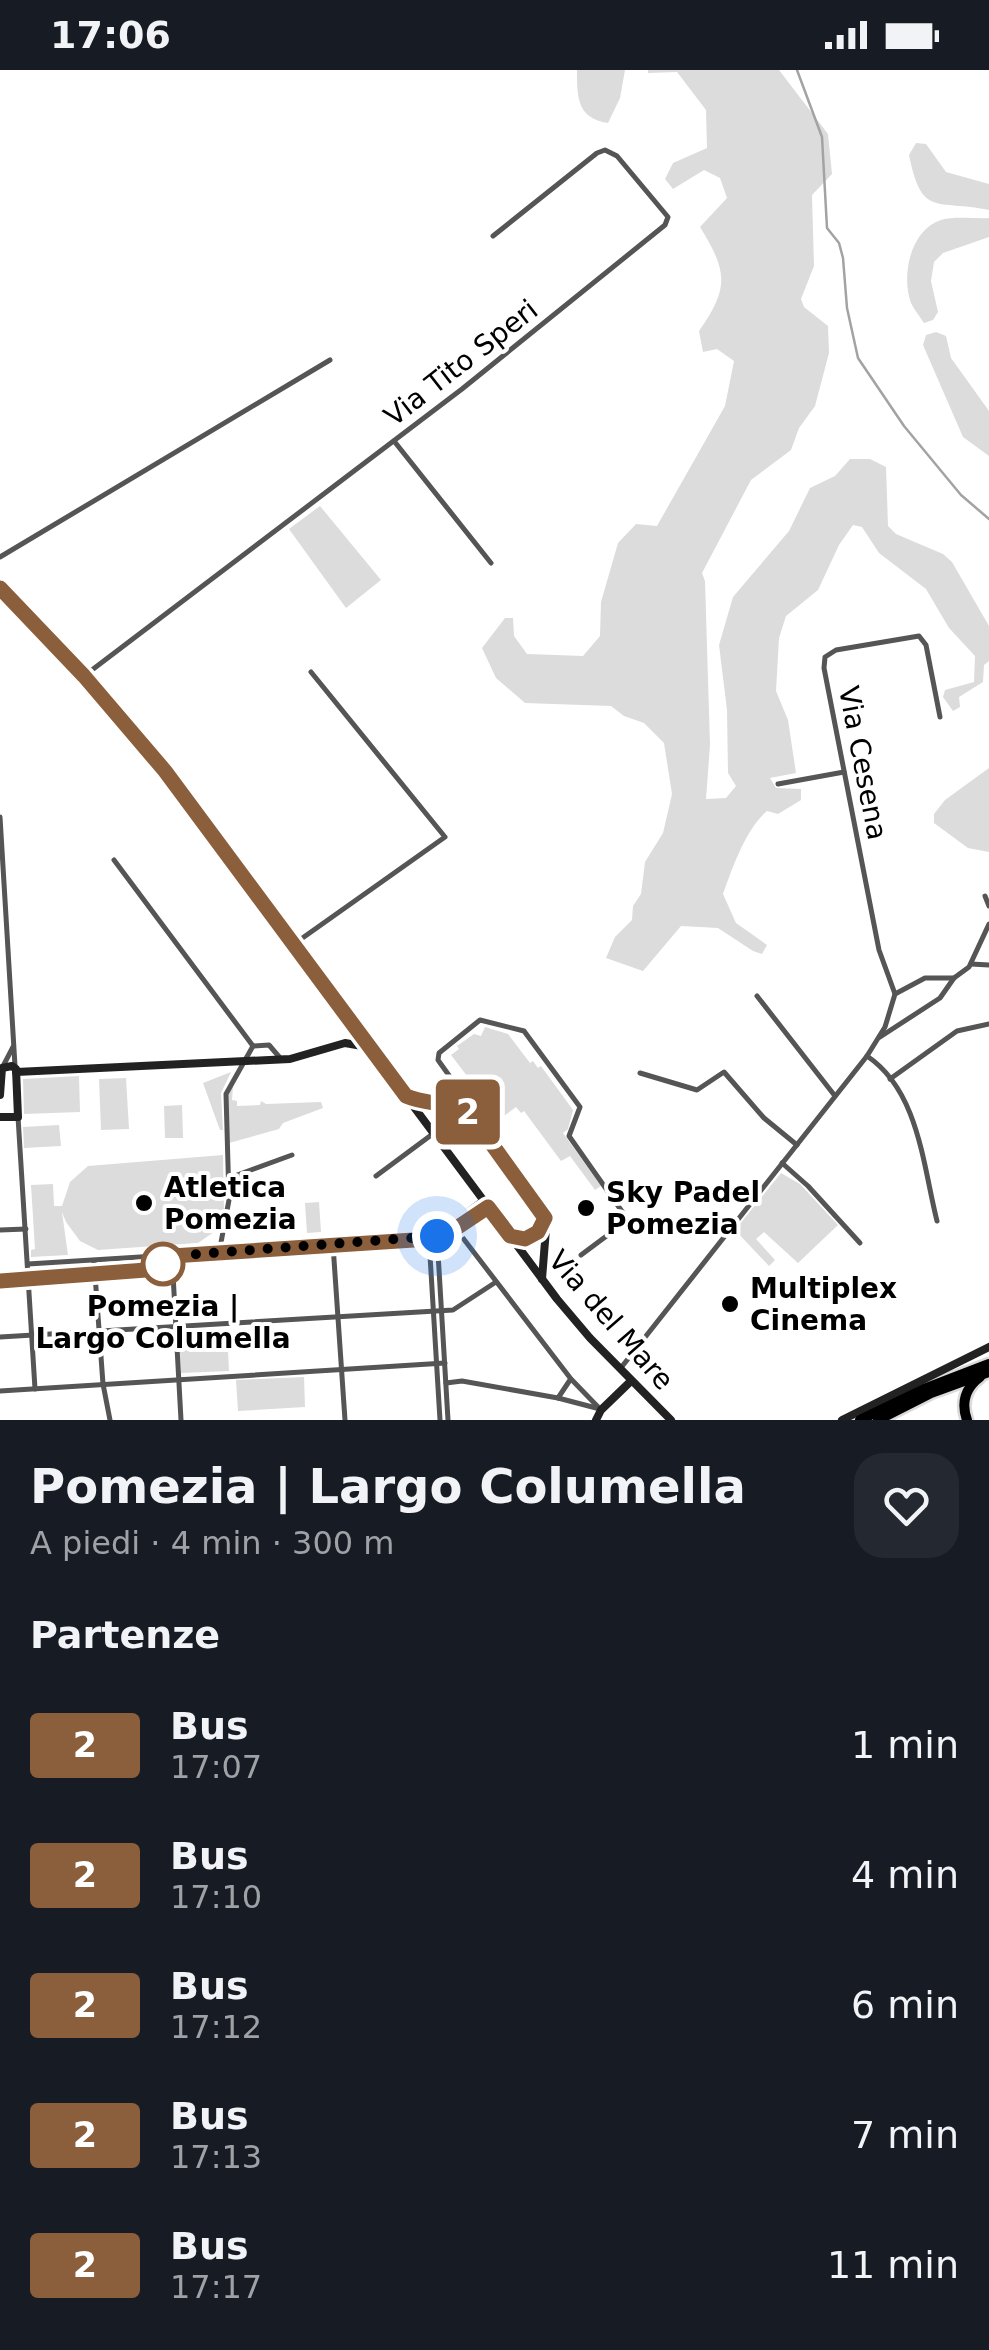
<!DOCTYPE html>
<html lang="it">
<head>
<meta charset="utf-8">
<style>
	body { margin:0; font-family:"DejaVu Sans",sans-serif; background:#242831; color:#f1f3f6; height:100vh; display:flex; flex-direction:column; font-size:38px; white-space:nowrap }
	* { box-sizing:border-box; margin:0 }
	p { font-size:32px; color:#9ea1a6 }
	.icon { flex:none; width:55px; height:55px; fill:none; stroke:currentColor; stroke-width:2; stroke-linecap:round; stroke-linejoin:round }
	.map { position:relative; height:1350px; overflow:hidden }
	.drawer { display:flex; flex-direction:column; background:#171b24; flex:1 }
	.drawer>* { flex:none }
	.badge { padding:0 20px; border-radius:8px; font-size:35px; line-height:65px }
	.you { position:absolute; width:50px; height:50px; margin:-25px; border:8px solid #fff; border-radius:50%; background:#1a73e8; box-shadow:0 0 0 15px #1a73e833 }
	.map>.badge { position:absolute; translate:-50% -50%; box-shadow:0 0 0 5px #fff }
	h2 { padding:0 30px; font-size:38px; line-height:90px }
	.round { display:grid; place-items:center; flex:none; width:105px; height:105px; border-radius:30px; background:#242831 }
	.head { display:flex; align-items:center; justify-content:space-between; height:170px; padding:0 30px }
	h1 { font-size:48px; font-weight:800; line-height:75px }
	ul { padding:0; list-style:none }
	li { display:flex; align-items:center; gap:30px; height:130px; padding:0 30px }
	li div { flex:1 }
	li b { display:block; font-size:38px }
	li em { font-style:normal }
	li .badge { min-width:110px; font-weight:700; text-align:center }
	.status { display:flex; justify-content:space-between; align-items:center; height:70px; padding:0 50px; background:#171b24; direction:ltr }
	.status svg { height:28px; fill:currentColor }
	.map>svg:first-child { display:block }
	.green { fill:#dcdcdc }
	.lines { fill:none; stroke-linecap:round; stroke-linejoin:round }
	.stream { stroke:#a3a3a3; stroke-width:2.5 }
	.highway-casing { stroke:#dbdbdb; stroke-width:15 }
	.street { stroke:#555; stroke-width:5 }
	.secondary { stroke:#222; stroke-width:8 }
	.highway { stroke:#000; stroke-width:10 }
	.line-casing { stroke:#fff; stroke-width:22 }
	.line { stroke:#8b5e3c; stroke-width:15 }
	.walk { stroke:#000; stroke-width:10; stroke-dasharray:0 18 }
	.poi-dot { fill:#000; stroke:#fff; stroke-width:4 }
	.stop-dot { fill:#fff; stroke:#8b5e3c; stroke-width:5 }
	.labels { text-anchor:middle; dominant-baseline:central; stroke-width:8; stroke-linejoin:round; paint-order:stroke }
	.street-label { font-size:28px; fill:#000; stroke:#fff }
	.poi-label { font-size:28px; font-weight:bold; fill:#000; stroke:#fff; text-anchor:start }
	.stop-label { font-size:28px; font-weight:bold; fill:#000; stroke:#fff }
</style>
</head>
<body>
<div class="status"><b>17:06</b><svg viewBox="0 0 49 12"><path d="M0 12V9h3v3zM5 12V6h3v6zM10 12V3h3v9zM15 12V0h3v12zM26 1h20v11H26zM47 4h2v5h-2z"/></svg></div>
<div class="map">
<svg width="989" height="1350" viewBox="0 0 989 1350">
	<rect width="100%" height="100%" fill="#fff"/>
	<!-- green -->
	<g class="green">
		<path d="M577,0H625L620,28L608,53C577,48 577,28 577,0Z"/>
		<path d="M648,0H779L828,64L832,104L812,125L814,196L801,229L804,237L828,256L829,283L815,336L799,358L791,380L751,410L702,503L705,511L710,675L706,729L726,728L736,716L728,703L727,640L719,575L733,527L789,461L810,418L835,406L850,389H870L886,397L888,456L896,464L943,484L952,492L989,556V591L984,595L983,612L959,627L960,637L953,641L943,627L945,620L974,612L975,586L949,558L926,519L879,483L862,457L853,455L839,475L818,520L786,546L779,568L776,621L788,650L796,703L770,708L776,718L801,719V730L778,744L767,741C746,758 732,799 723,824L736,853L767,875L762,884L753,881L718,858L681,856L643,901L606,888L615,867L632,850L633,836L641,824L645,792L663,763L672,724L664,673L644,653L624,646L611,636L525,633L496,608L482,578L505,548H513L514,566L527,584L583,586L600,566L601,532L618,473L636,454L657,456L725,336L734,291L717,279L703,282L699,261C730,217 727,201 700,157L727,128L720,108L704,100L673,119L665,109L673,93L707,78L706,40L677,2L648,3Z"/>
		<path d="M916,73L926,74L946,102L989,114V140C935,129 922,148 909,85Z"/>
		<path d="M989,148V167L943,183L934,192L931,211L938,242L933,250L924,253C920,247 914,239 911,233C901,206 910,160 941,150C955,146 975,149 989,148Z"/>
		<polygon points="936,262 946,266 951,288 989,341 989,386 963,367 923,275 926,265"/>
		<polygon points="320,436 381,510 346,538 289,459"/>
		<polygon points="989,698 989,782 968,778 934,753 934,744 945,730"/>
		<polygon points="485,957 508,964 530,993 533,991 538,998 541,996 573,1040 568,1059 563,1063 601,1116 595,1120 570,1086 561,1091 524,1041 521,1043 516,1037 500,1049 451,985 459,979 457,976 474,964 481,966"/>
		<polygon points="231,1002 221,1023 223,1060 220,1060 203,1013"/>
		<polygon points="79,1006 80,1042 24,1044 23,1009"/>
		<polygon points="126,1008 129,1059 101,1060 99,1009"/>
		<polygon points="233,1016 232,1030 237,1031 237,1036 260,1035 261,1031 266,1034 321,1032 323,1038 283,1053 279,1059 229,1073 227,1026"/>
		<polygon points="182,1035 183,1068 165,1068 164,1036"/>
		<polygon points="59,1055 61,1076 24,1078 23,1057"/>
		<polygon points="223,1085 224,1143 214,1162 198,1173 98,1180 80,1171 66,1152 62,1142 68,1185 31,1187 31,1180 35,1179 31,1115 53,1114 54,1136 62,1136 70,1112 88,1096"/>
		<polygon points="781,1103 800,1114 838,1155 798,1193 764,1162 756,1169 775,1190 769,1196 735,1160"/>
		<polygon points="319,1132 321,1162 307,1163 305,1133"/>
		<polygon points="227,1259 229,1301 181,1303 179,1262"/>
		<polygon points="304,1307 305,1337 238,1341 236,1310"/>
	</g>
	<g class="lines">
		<!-- stream -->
		<polyline class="stream" points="797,0 822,67 827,158 839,173 843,188 847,238 858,288 904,356 961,425 989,449"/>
		<defs>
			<g id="highway">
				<polyline points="860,1350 924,1319 989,1294"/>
				<polyline points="878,1350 931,1323 989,1302"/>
				<path d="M967,1350C961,1333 965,1318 980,1307"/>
			</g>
		</defs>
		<!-- highway casing -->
		<use href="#highway" class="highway-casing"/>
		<!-- street -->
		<g class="street">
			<polyline points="394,371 491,493"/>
			<polyline points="0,487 330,290"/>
			<polyline points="84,606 462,319 665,155 668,147 617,86 605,80 597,83 493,166"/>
			<polyline points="778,714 844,702"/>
			<polyline points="0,747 15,996"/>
			<polyline points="114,790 253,976"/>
			<polyline points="985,826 989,836"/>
			<polyline points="294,874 445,767 311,602"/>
			<polyline points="971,894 989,895"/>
			<polyline points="895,924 879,880 824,598 825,587 836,580 919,566 926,575 940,647"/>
			<polyline points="757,926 835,1026"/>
			<polyline points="880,967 940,928 954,908 969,897 989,854"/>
			<polyline points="253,976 269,975 281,989"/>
			<path d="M867,986C919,1021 923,1096 937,1151"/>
			<polyline points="2,998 13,977"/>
			<polyline points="640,1003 697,1020 724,1002 764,1048 797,1075"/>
			<polyline points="890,1009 957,961 989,954"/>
			<polyline points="462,1039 463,1025 438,990 439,983 480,950 524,961 580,1037 569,1066 628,1150 581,1185"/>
			<polyline points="18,1047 35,1319"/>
			<polyline points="782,1093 808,1116 860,1173"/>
			<polyline points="376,1106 434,1063"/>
			<polyline points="229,1108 292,1085"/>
			<polyline points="456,1159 571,1309 601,1340"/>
			<polyline points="0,1160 26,1159"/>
			<polyline points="437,1166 448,1350"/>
			<polyline points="333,1175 345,1350"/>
			<polyline points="219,1183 229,1130 226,1024 253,976"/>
			<polyline points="172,1186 181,1350"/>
			<polyline points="94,1191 103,1314 110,1350"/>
			<polyline points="28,1194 429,1169 452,1161 488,1137"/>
			<polyline points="0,1211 146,1200 170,1188"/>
			<polyline points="0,1267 453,1240 496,1212"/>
			<polyline points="620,1299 867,986 885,957 895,924 925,908 954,908"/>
			<polyline points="446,1313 462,1311 558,1328 600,1339"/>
			<polyline points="0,1321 445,1293"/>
			<polyline points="558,1328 570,1310"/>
			<polyline points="440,1350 429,1169 482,1130"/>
		</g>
		<!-- secondary -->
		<g class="secondary">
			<polyline points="0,518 84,606 151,684 557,1229 590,1268 671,1350"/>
			<polyline points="16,1002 290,989 345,973 368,977"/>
			<polyline points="0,1025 2,998 12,996 16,999 18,1047 0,1047"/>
			<path d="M408,1027C428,1035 456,1032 473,1047L543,1142L546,1159L542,1209"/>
			<polyline points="438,1069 444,1050 465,1043"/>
			<polyline points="510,1166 531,1167 540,1159 545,1149"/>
			<polyline points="596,1350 601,1340 631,1311"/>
			<polyline points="842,1350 989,1277"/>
		</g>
		<!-- highway -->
		<use href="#highway" class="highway"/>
	</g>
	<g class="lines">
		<defs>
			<path id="line" d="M0,518L84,606L165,701L406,1026C427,1035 454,1032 471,1045L545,1148L538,1162L525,1169L510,1166L488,1137L452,1161L429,1169L172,1186L160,1196L146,1200L0,1211"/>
		</defs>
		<!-- line casing -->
		<use href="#line" class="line-casing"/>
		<!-- line -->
		<use href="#line" class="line"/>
		<!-- walk -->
		<polyline class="walk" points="163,1194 172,1186 437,1166"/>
	</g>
	<!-- markers -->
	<g class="poi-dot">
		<circle cx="144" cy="1133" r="10"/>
		<circle cx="586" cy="1138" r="10"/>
		<circle cx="730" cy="1234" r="10"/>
	</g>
	<circle class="stop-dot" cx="163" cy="1194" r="20"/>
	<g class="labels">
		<!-- street labels -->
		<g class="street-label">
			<text transform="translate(461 293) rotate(-38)">Via Tito Speri</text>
			<text transform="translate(863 693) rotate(79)">Via Cesena</text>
			<text transform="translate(611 1250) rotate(49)">Via del Mare</text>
		</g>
		<!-- poi labels -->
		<g class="poi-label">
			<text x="164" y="1117">Atletica<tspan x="164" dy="32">Pomezia</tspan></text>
			<text x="606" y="1122">Sky Padel<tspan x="606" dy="32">Pomezia</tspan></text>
			<text x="750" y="1218">Multiplex<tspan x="750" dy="32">Cinema</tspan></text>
		</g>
		<!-- stop labels -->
		<g class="stop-label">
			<text x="163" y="1236">Pomezia |<tspan x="163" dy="32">Largo Columella</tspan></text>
		</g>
	</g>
</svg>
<div class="you" style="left:437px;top:1166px"></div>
<b class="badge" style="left:468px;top:1042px;background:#8b5e3c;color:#fff">2</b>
</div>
<section class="drawer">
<div class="head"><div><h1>Pomezia | Largo Columella</h1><p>A piedi · 4 min · 300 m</p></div><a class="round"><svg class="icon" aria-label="heart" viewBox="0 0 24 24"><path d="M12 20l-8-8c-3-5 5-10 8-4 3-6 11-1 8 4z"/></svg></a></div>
<h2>Partenze</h2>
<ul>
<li><span class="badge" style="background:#8b5e3c;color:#fff">2</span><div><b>Bus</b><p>17:07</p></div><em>1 min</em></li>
<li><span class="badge" style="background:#8b5e3c;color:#fff">2</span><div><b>Bus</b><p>17:10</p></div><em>4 min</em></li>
<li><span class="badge" style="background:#8b5e3c;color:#fff">2</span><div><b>Bus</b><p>17:12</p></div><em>6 min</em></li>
<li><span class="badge" style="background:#8b5e3c;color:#fff">2</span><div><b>Bus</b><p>17:13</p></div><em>7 min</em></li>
<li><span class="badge" style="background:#8b5e3c;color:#fff">2</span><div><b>Bus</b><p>17:17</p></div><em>11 min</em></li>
</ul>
</section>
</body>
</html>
